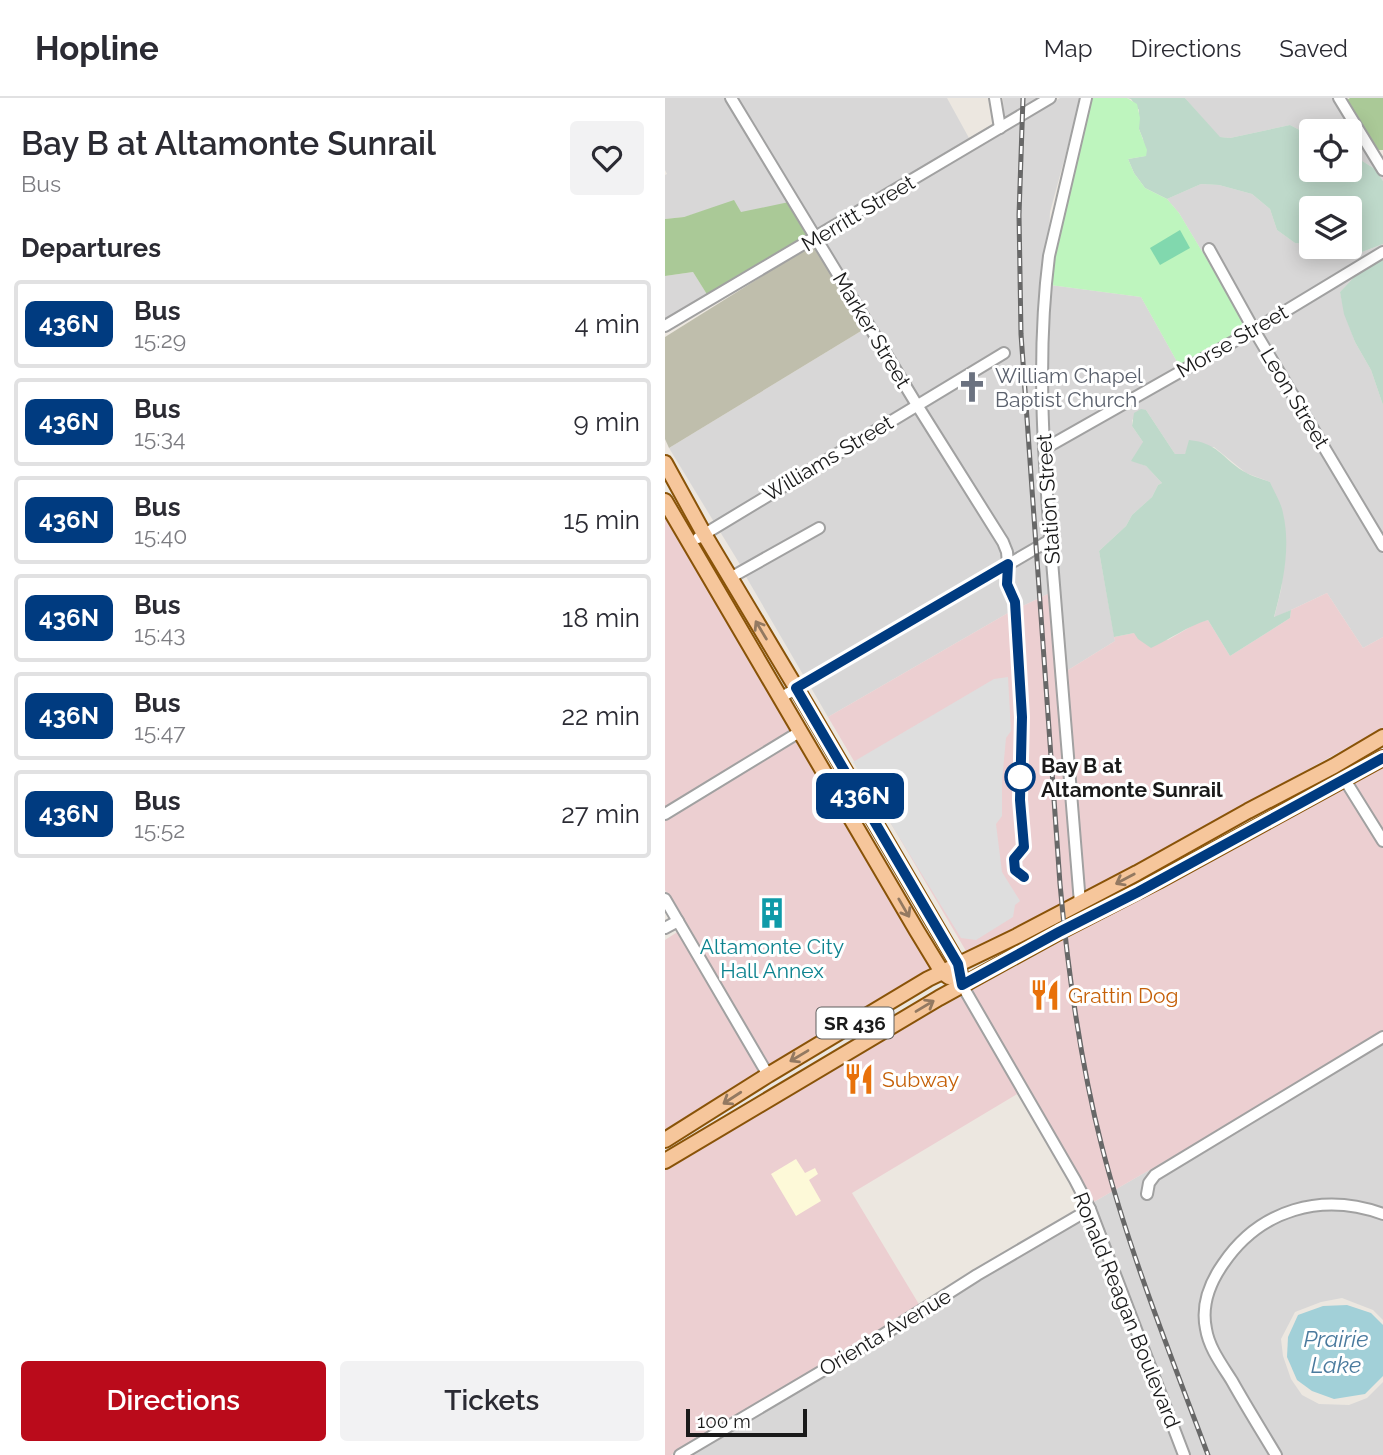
<!DOCTYPE html>
<html lang="en">
<head>
<meta charset="utf-8">
<style>
	body { margin:0; font-family:Raleway,sans-serif; background:#f2f2f3; color:#2b2b33; height:100vh; display:flex; flex-direction:column; font-size:26px; white-space:nowrap }
	* { box-sizing:border-box; margin:0 }
	p { font-size:23px; color:#7c7c81 }
	.icon { flex:none; width:38px; height:38px; fill:none; stroke:currentColor; stroke-width:2; stroke-linecap:round; stroke-linejoin:round }
	.map { position:relative; flex:1; overflow:hidden }
	.sheet { display:flex; flex-direction:column; background:#fff; width:665px }
	.sheet>* { flex:none }
	.badge { padding:0 14px; border-radius:10px; font-size:24px; line-height:46px }
	.tools { position:absolute; left:634px; top:21px; display:grid; gap:14px }
	.tools a { display:grid; place-items:center; width:63px; height:63px; border-radius:7px; background:#fff; box-shadow:0 4px 18px #0003; font-size:35px }
	.scale { position:absolute; left:21px; bottom:18px; width:121px; box-sizing:border-box; padding-left:7px; border:4px solid #1a1a1a; border-top:0; font-size:19px; line-height:24px; white-space:nowrap; color:#1a1a1a; -webkit-text-stroke:5px #fff; paint-order:stroke }
	.map>.badge { position:absolute; translate:-50% -50%; box-shadow:0 0 0 4px #fff }
	h2 { padding:0 21px; font-size:26px; line-height:63px }
	.round { display:grid; place-items:center; flex:none; width:74px; height:74px; border-radius:7px; background:#f2f2f3 }
	.summary { display:flex; align-items:center; justify-content:space-between; height:119px; padding:0 21px }
	h1 { font-size:33px; font-weight:600; line-height:52px }
	.action { display:flex; gap:14px; margin-top:auto; padding:14px 21px }
	.action a { flex:1; height:80px; border-radius:7px; background:#ba0b1b; color:#fff; font-size:28px; font-weight:600; line-height:80px; text-align:center }
	.action a+a { background:#f2f2f3; color:#2b2b33 }
	ul { padding:0; list-style:none }
	li { display:flex; align-items:center; gap:21px; height:88px; margin:0 14px 10px; padding:0 7px; border:4px solid #e1e1e2; border-radius:7px }
	li div { flex:1 }
	li b { display:block; font-size:26px }
	li em { font-style:normal }
	li .badge { min-width:77px; font-weight:700; text-align:center }
	header { display:flex; align-items:center; gap:42px; box-sizing:border-box; height:98px; padding:0 35px; background:#fff; border-bottom:2px solid #e1e1e2 }
	header strong { font-size:33px }
	nav { display:flex; gap:38px; margin-inline-start:auto; font-size:24px }
	main { display:flex; flex:1; min-height:0 }
	.map>svg:first-child { display:block }
	.residential { fill:#d8d7d7 }
	.commercial { fill:#eccfd1 }
	.education { fill:#fdf9d8 }
	.construction { fill:#bfbeac }
	.forest { fill:#aac997 }
	.wetland { fill:#bed9ca }
	.park { fill:#bef5be }
	.pitch { fill:#81d8ae }
	.parking { fill:#dedede }
	.water { fill:#a2d0d8 }
	.lines { fill:none; stroke-linecap:round; stroke-linejoin:round }
	.minor-casing { stroke:#a1a1a1; stroke-width:14 }
	.major-casing { stroke:#895308; stroke-width:18 }
	.minor { stroke:#fff; stroke-width:10 }
	.major { stroke:#f6c69b; stroke-width:14 }
	.rail-casing { stroke:#686868; stroke-width:5 }
	.rail { stroke:#fff; stroke-width:2.5; stroke-dasharray:8; stroke-linecap:butt }
	.oneway { stroke:#937961 }
	.line-casing { stroke:#fff; stroke-width:16 }
	.line { stroke:#003b80; stroke-width:10 }
	.stop-dot { fill:#fff; stroke:#003b80; stroke-width:3.5 }
	.labels { text-anchor:middle; dominant-baseline:central; stroke-width:6; stroke-linejoin:round; paint-order:stroke }
	.shield { fill:#fff; stroke:#5f5f5f; stroke-width:2 }
	.shield-label { font-size:19px; font-weight:bold; fill:#1a1a1a }
	.street-label { font-size:21px; fill:#1a1a1a; stroke:#fff }
	.worship-label { font-size:21px; fill:#5b616d; stroke:#fff; text-anchor:start }
	.stop-label { font-size:21px; font-weight:bold; fill:#1a1a1a; stroke:#fff; text-anchor:start }
	.culture-label { font-size:21px; fill:#0d838f; stroke:#fff }
	.food-label { font-size:21px; fill:#c56008; stroke:#fff; text-anchor:start }
	.water-label { font-size:23px; font-style:italic; fill:#4a7a9d; stroke:#fff }
</style>
</head>
<body>
<header>
<strong>Hopline</strong>
<nav><a>Map</a><a>Directions</a><a>Saved</a></nav>
</header>
<main>
<section class="sheet">
<div class="summary"><div><h1>Bay B at Altamonte Sunrail</h1><p>Bus</p></div><a class="round"><svg class="icon" aria-label="heart" viewBox="0 0 24 24"><path d="M12 20l-8-8c-3-5 5-10 8-4 3-6 11-1 8 4z"/></svg></a></div>
<h2>Departures</h2>
<ul>
<li><span class="badge" style="background:#003b80;color:#fff">436N</span><div><b>Bus</b><p>15:29</p></div><em>4 min</em></li>
<li><span class="badge" style="background:#003b80;color:#fff">436N</span><div><b>Bus</b><p>15:34</p></div><em>9 min</em></li>
<li><span class="badge" style="background:#003b80;color:#fff">436N</span><div><b>Bus</b><p>15:40</p></div><em>15 min</em></li>
<li><span class="badge" style="background:#003b80;color:#fff">436N</span><div><b>Bus</b><p>15:43</p></div><em>18 min</em></li>
<li><span class="badge" style="background:#003b80;color:#fff">436N</span><div><b>Bus</b><p>15:47</p></div><em>22 min</em></li>
<li><span class="badge" style="background:#003b80;color:#fff">436N</span><div><b>Bus</b><p>15:52</p></div><em>27 min</em></li>
</ul>
<div class="action"><a>Directions</a><a>Tickets</a></div>
</section>
<div class="map">
<svg width="718" height="1357" viewBox="0 0 718 1357">
	<rect width="100%" height="100%" fill="#ece7e0"/>
	<!-- residential -->
	<g class="residential">
		<polygon points="0,0 61,0 136,123 48,110 19,119 0,121 0,77 2,76 0,72"/>
		<polygon points="71,0 282,0 304,40 339,22 338,0 377,0 153,134"/>
		<polygon points="395,0 416,0 385,114 375,349 373,350 375,353 381,439 346,458 258,309 345,258 340,250 253,301 158,142"/>
		<polygon points="520,0 669,0 718,79 718,83 710,71 694,61 684,57 684,33 646,33 646,38 625,27 565,40 554,39"/>
		<polygon points="536,86 554,87 587,96 605,111 612,132 630,145 646,147 646,149 697,154 718,146 718,149 590,226 546,145 539,149 583,230 514,115 502,101"/>
		<polygon points="28,174 43,198 0,223 0,178"/>
		<polygon points="692,176 675,194 680,216 690,244 706,272 718,307 718,440 595,234"/>
		<polygon points="385,187 476,199 515,269 383,344 381,280"/>
		<polygon points="201,230 246,305 49,424 4,350"/>
		<polygon points="588,238 718,456 718,539 698,550 662,495 609,520 616,492 621,450 605,384 581,375 549,349 523,349 520,356 510,356 481,312 467,322 467,328 478,344 476,366 481,368 497,385 493,387 487,399 467,417 461,428 434,453 450,543 400,574 384,355"/>
		<polygon points="251,313 334,446 338,463 140,580 80,477 160,432 156,424 76,468 54,432"/>
		<polygon points="374,453 382,454 385,495 343,515 163,619 145,588"/>
		<polygon points="718,944 718,1111 688,1103 662,1101 634,1105 606,1115 584,1129 562,1152 546,1174 537,1196 535,1215 606,1357 523,1357 427,1105 587,1013 481,1082 476,1098 485,1101 488,1087 493,1081"/>
		<polygon points="663,1110 688,1112 718,1120 718,1222 708,1212 677,1200 656,1204 630,1214 616,1241 618,1258 626,1281 637,1297 654,1306 684,1307 702,1300 718,1284 718,1357 615,1357 550,1246 545,1232 543,1215 545,1199 554,1180 569,1158 590,1137 610,1124 637,1114"/>
		<polygon points="423,1117 514,1357 24,1357 315,1181"/>
	</g>
	<!-- commercial -->
	<g class="commercial">
		<polygon points="0,416 84,564 127,633 0,710"/>
		<polygon points="385,495 410,800 304,858 163,619 343,515"/>
		<polygon points="662,495 698,550 718,539 718,630 418,795 400,574 450,543 449,539 469,535 503,542 532,525 543,522 565,558 625,520 626,512"/>
		<polygon points="132,641 273,875 107,975 0,792 0,721"/>
		<polygon points="718,666 718,736 686,684"/>
		<polygon points="679,688 718,751 718,933 587,1013 427,1105 305,893"/>
		<polygon points="14,833 100,979 0,1039 0,842"/>
		<polygon points="298,897 354,995 187,1095 255,1208 210,1236 6,1357 0,1357 0,1071 243,928"/>
	</g>
	<!-- education -->
	<polygon class="education" points="131,1061 140,1075 150,1070 153,1076 144,1082 156,1103 131,1118 106,1076"/>
	<!-- construction -->
	<polygon class="construction" points="147,147 154,152 201,230 4,350 0,341 0,239"/>
	<!-- forest -->
	<g class="forest">
		<polygon points="685,0 718,0 718,52 714,52 707,46 680,3"/>
		<path d="M69,102L76,114L124,104C131,115 142,127 141,140L43,198L28,174L0,178V121L19,119Z"/>
	</g>
	<!-- wetland -->
	<g class="wetland">
		<polygon points="462,0 520,0 555,39 565,40 625,27 646,38 646,72 684,72 684,57 694,61 710,71 718,83 718,146 697,154 655,149 684,149 684,110 646,110 646,147 630,145 612,132 605,111 587,96 554,87 536,86 502,101 480,90 469,75 463,61 480,58 478,41 474,31 474,12 466,1"/>
		<polygon points="718,160 718,307 706,272 690,244 679,216 675,194 692,176"/>
		<path d="M476,311L481,312L510,356H520L524,342C553,345 556,359 578,373C586,378 597,381 605,384C609,394 616,404 618,415C626,449 618,486 609,519L626,512L625,520L565,558L543,522C523,528 505,541 486,550L473,541L469,535L449,539L434,453L461,428L467,417L487,399L493,387L497,385L481,368L466,363L478,344L467,328L469,315Z"/>
	</g>
	<!-- park -->
	<polygon class="park" points="425,0 462,0 472,6 475,20 474,31 482,52 481,58 463,61 469,75 480,90 502,101 514,115 583,230 515,269 476,199 385,187 388,159"/>
	<!-- pitch -->
	<polygon class="pitch" points="515,132 525,150 495,167 485,150"/>
	<!-- parking -->
	<polygon class="parking" points="343,579 346,633 341,640 337,683 337,718 331,726 337,774 355,803 350,807 348,819 311,842 296,840 188,664 329,581"/>
	<!-- water -->
	<polygon class="water" points="682,1207 706,1215 718,1227 718,1278 700,1296 669,1301 647,1293 632,1282 622,1259 623,1239 633,1217 658,1208"/>
	<g class="lines">
		<defs>
			<g id="minor">
				<polyline points="66,0 252,307 338,444 342,454 343,466"/>
				<polyline points="330,0 335,30"/>
				<polyline points="674,0 718,72"/>
				<polyline points="544,151 589,232 718,448"/>
				<polyline points="0,228 385,0"/>
				<polyline points="379,351 589,232 718,154"/>
				<polyline points="33,440 339,255"/>
				<polyline points="65,480 154,430"/>
				<polyline points="115,600 385,442"/>
				<polyline points="680,682 718,743"/>
				<polyline points="0,716 136,633"/>
				<polyline points="0,801 103,977"/>
				<path d="M415,805C406,699 397,593 389,487C380,378 370,267 384,158L421,0"/>
				<polyline points="0,830 13,823"/>
				<polyline points="297,887 410,1082 425,1111 519,1357"/>
				<polyline points="482,1096 484,1085 490,1077 718,939"/>
				<polyline points="15,1357 213,1240 312,1177 425,1111"/>
				<path d="M611,1357C596,1332 581,1308 567,1283C557,1267 544,1250 541,1231C536,1207 544,1186 558,1166C595,1111 657,1094 718,1116"/>
			</g>
			<g id="major">
				<polyline points="0,365 39,436 142,608 293,866 297,887"/>
				<polyline points="0,403 252,833 277,874 284,879"/>
				<polyline points="0,1042 103,977 263,881 352,838 472,775 583,713 669,668 718,639"/>
				<polyline points="0,1063 274,900 394,834 493,783 718,660"/>
			</g>
		</defs>
		<!-- minor casing -->
		<use href="#minor" class="minor-casing"/>
		<!-- major casing -->
		<use href="#major" class="major-casing"/>
		<!-- minor -->
		<use href="#minor" class="minor"/>
		<!-- major -->
		<use href="#major" class="major"/>
		<defs>
			<path id="rail" d="M358,0L354,117L356,236L395,786C403,875 415,963 437,1049C464,1154 505,1255 543,1357"/>
		</defs>
		<!-- rail casing -->
		<use href="#rail" class="rail-casing"/>
		<!-- rail -->
		<use href="#rail" class="rail"/>
	</g>
	<!-- one-way arrows -->
	<defs><path id="oneway-shaft" d="M-6 0H5M1.5-3L5.5 0L1.5 3" fill="none" stroke-width="1.6" stroke-linecap="round" stroke-linejoin="round" transform="scale(1.75)"/></defs>
	<g class="oneway">
		<use href="#oneway-shaft" transform="translate(96 532) rotate(-121)"/>
		<use href="#oneway-shaft" transform="translate(460 781) rotate(152)"/>
		<use href="#oneway-shaft" transform="translate(239 810) rotate(60)"/>
		<use href="#oneway-shaft" transform="translate(260 908) rotate(-31)"/>
		<use href="#oneway-shaft" transform="translate(134 958) rotate(149)"/>
		<use href="#oneway-shaft" transform="translate(67 1000) rotate(147)"/>
	</g>
	<g class="lines">
		<defs>
			<polyline id="line" points="359,779 350,772 349,761 359,749 355,702 357,619 350,504 342,486 343,466 131,590 293,866 297,887 394,834 473,794 718,660"/>
		</defs>
		<!-- line casing -->
		<use href="#line" class="line-casing"/>
		<!-- line -->
		<use href="#line" class="line"/>
	</g>
	<!-- icons -->
	<defs>
		<symbol id="church-bare" viewBox="-9 -9 18 18"><path d="M-1.2-6h2.4v3.5h3.3v2.4h-3.3V6h-2.4V-.1h-3.3v-2.4h3.3Z" fill="#6b7280" stroke="#fff" stroke-width="2.5" paint-order="stroke"/></symbol>
		<symbol id="building-bare" viewBox="-9 -9 18 18"><path d="M-4-6H4V6H1V3H-1V6H-4ZM-2.5-4.3h1.7v1.8h-1.7ZM.8-4.3h1.7v1.8H.8ZM-2.5-1h1.7V.8h-1.7ZM.8-1h1.7V.8H.8Z" fill="#0f9aa8" stroke="#fff" stroke-width="2.5" paint-order="stroke"/></symbol>
		<symbol id="restaurant-bare" viewBox="-9 -9 18 18"><path d="M-5-6h1v4h1v-4h1v4h1v-4h1v5L-1.5 .5V6h-2V.5L-5-1ZM5-6V6H3V1.5H1.5Q1.5-4 5-6Z" fill="#e8710a" stroke="#fff" stroke-width="2.5" paint-order="stroke"/></symbol>
	</defs>
	<g fill-rule="evenodd">
		<use href="#church-bare" x="285" y="267" width="44" height="44"/>
		<use href="#building-bare" x="85" y="793" width="44" height="44"/>
		<use href="#restaurant-bare" x="358" y="875" width="44" height="44"/>
		<use href="#restaurant-bare" x="172" y="959" width="44" height="44"/>
	</g>
	<!-- markers -->
	<circle class="stop-dot" cx="355" cy="679" r="14"/>
	<g class="labels">
		<!-- shield labels -->
		<rect class="shield" x="151.5" y="909.5" width="77" height="31" rx="5"/>
		<g class="shield-label">
			<text x="190" y="925">SR 436</text>
		</g>
		<!-- street labels -->
		<g class="street-label">
			<text transform="translate(193 115) rotate(-31)">Merritt Street</text>
			<text transform="translate(207 232) rotate(59)">Marker Street</text>
			<text transform="translate(567 243) rotate(-30)">Morse Street</text>
			<text transform="translate(630 300) rotate(59)">Leon Street</text>
			<text transform="translate(163 360) rotate(-31)">Williams Street</text>
			<text transform="translate(383 401) rotate(-94)">Station Street</text>
			<text transform="translate(462 1212) rotate(68)">Ronald Reagan Boulevard</text>
			<text transform="translate(220 1234) rotate(-31)">Orienta Avenue</text>
		</g>
		<!-- worship labels -->
		<g class="worship-label">
			<text x="330" y="277">William Chapel<tspan x="330" dy="24">Baptist Church</tspan></text>
		</g>
		<!-- stop labels -->
		<g class="stop-label">
			<text x="376" y="667">Bay B at<tspan x="376" dy="24">Altamonte Sunrail</tspan></text>
		</g>
		<!-- culture labels -->
		<g class="culture-label">
			<text x="107" y="848">Altamonte City<tspan x="107" dy="24">Hall Annex</tspan></text>
		</g>
		<!-- food labels -->
		<g class="food-label">
			<text x="403" y="897">Grattin Dog</text>
			<text x="217" y="981">Subway</text>
		</g>
		<!-- water labels -->
		<g class="water-label">
			<text x="671" y="1240">Prairie<tspan x="671" dy="26">Lake</tspan></text>
		</g>
	</g>
</svg>
<div class="tools">
<a><svg class="icon" aria-label="locate" viewBox="0 0 24 24"><circle cx="12" cy="12" r="6"/><path d="M12 2v4M12 18v4M2 12h4M18 12h4"/></svg></a>
<a><svg class="icon" aria-label="layers" viewBox="0 0 24 24"><path d="M12 4l9 5-9 5-9-5zM3 14l9 5 9-5"/></svg></a>
</div>
<div class="scale">100 m</div>
<b class="badge" style="left:195px;top:698px;background:#003b80;color:#fff">436N</b>
</div>
</main>
</body>
</html>
